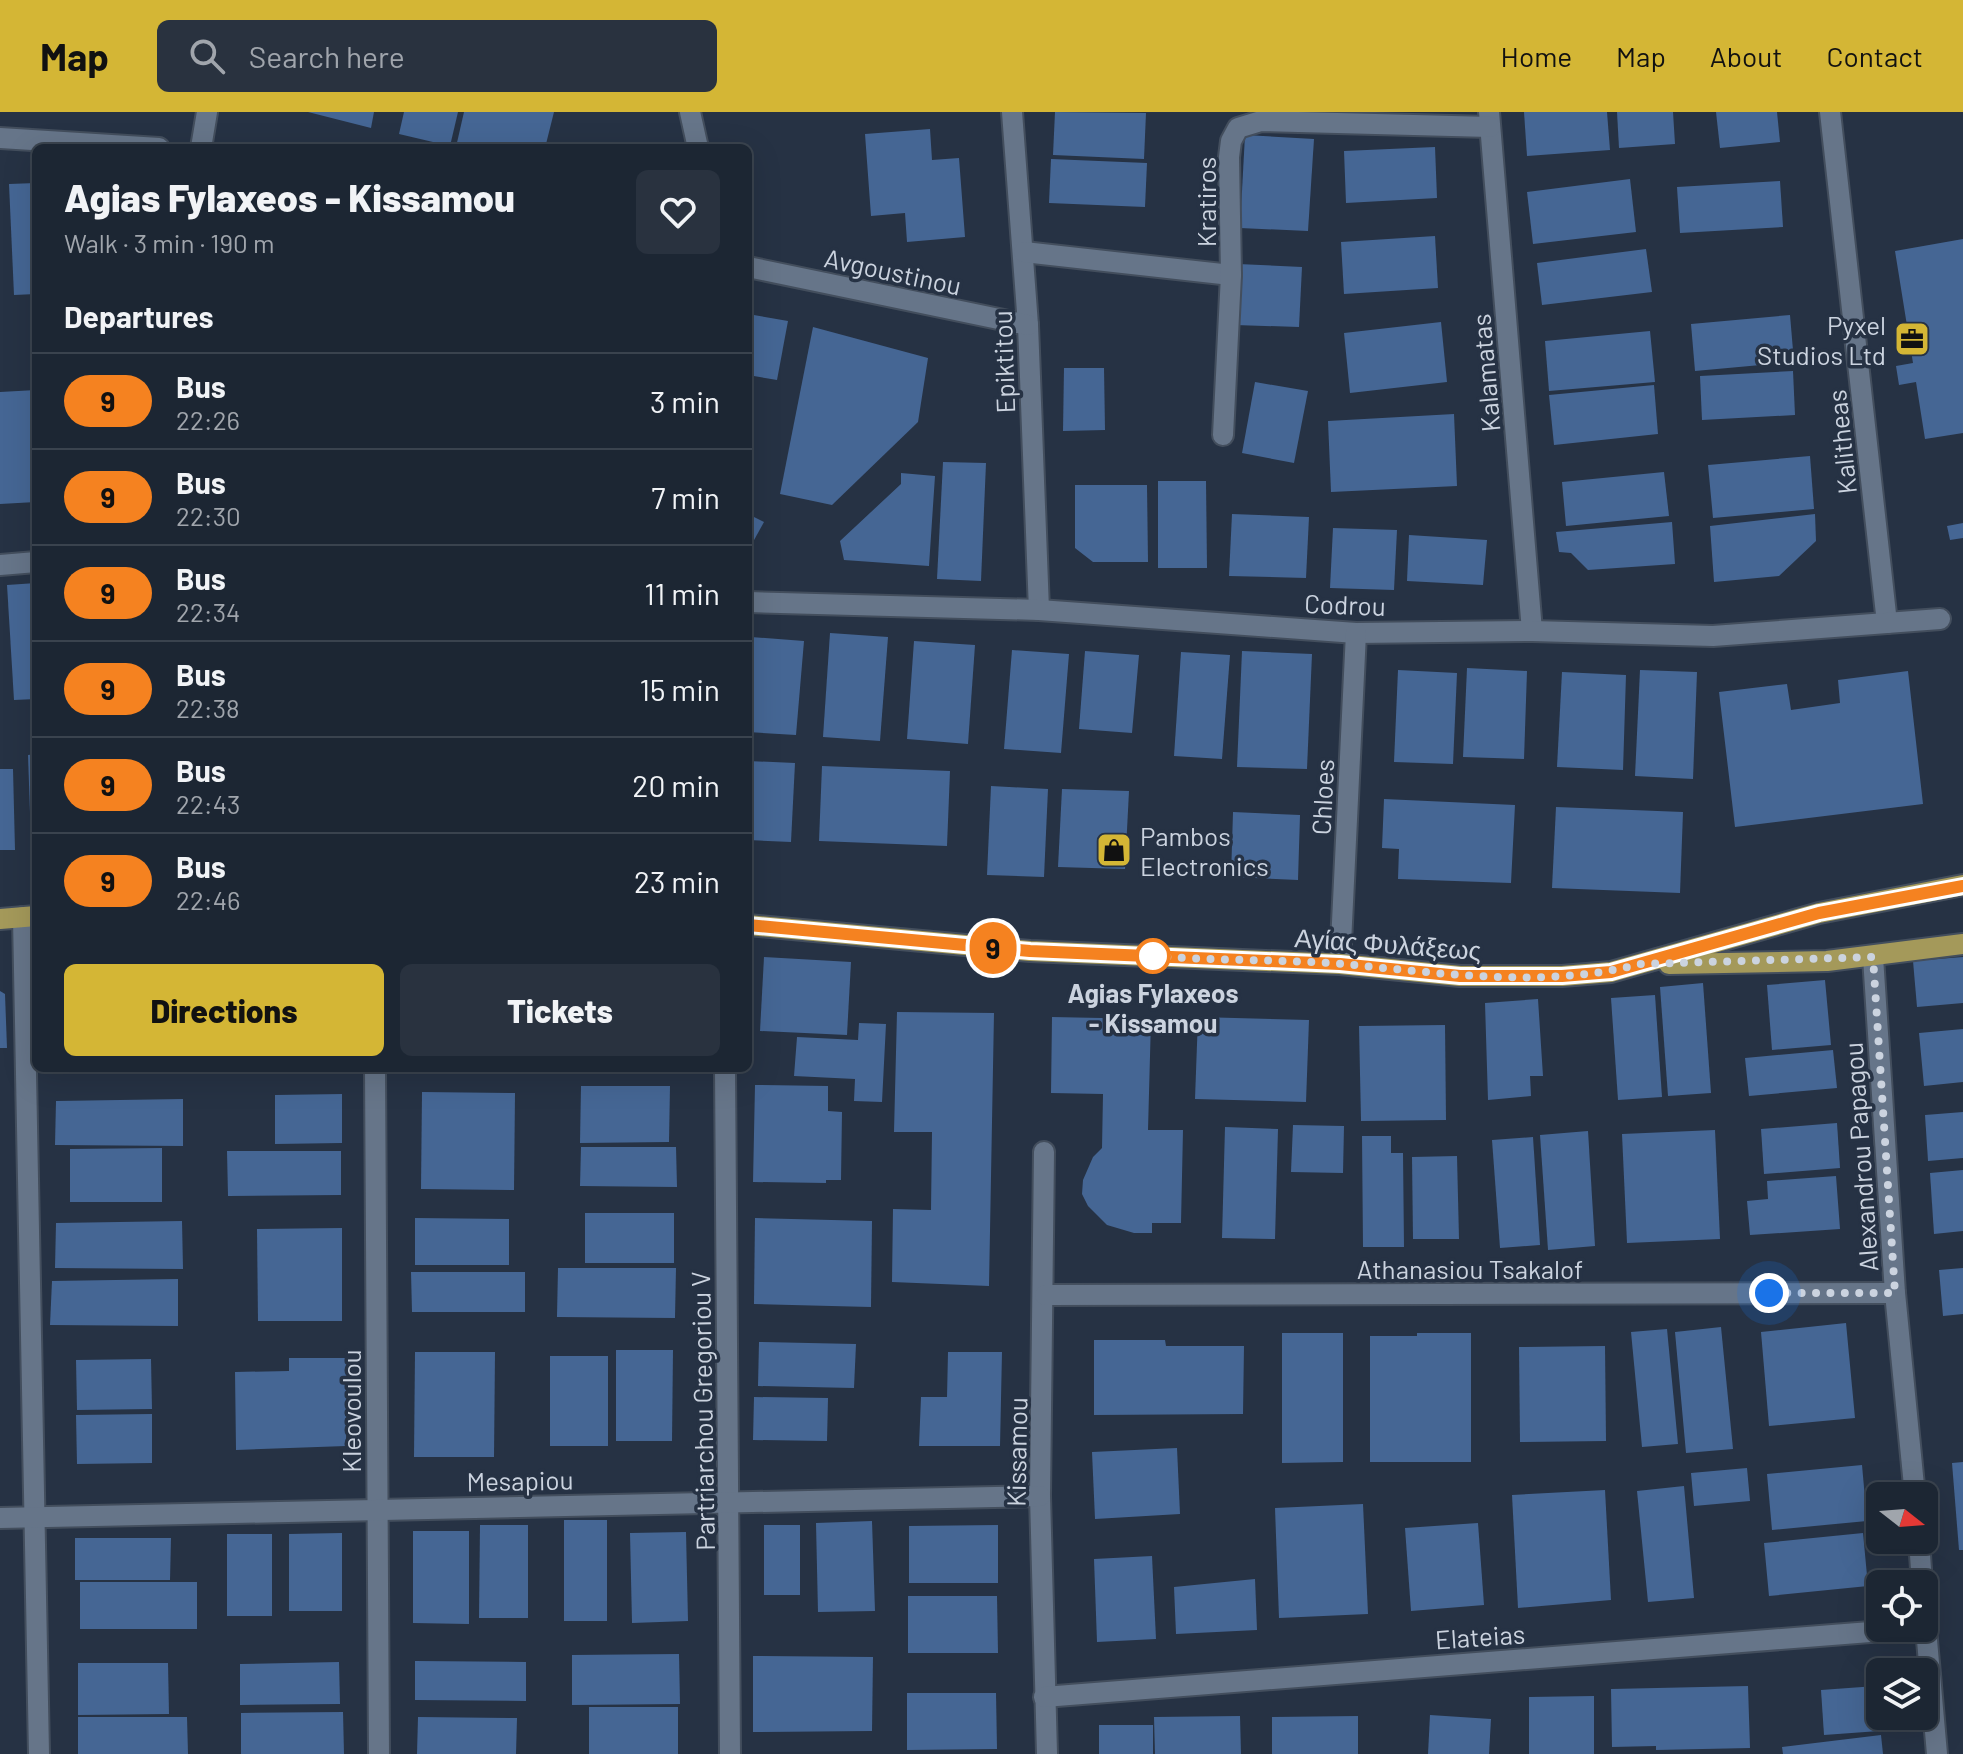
<!DOCTYPE html>
<html lang="en">
<head>
<meta charset="utf-8">
<style>
	body { margin:0; font-family:Barlow,sans-serif; background:#29323f; color:#f1f3f6; height:100vh; display:flex; flex-direction:column; font-size:30px; white-space:nowrap }
	* { box-sizing:border-box; margin:0 }
	p { font-size:26px; color:#a0a5ac }
	.icon { flex:none; width:44px; height:44px; fill:none; stroke:currentColor; stroke-width:2; stroke-linecap:round; stroke-linejoin:round }
	.map { position:relative; flex:1; overflow:hidden }
	.side { position:absolute; left:32px; top:32px; width:720px; height:928px; display:flex; flex-direction:column; background:#1c2633; border-radius:12px; box-shadow:0 8px 32px #0002,0 0 0 2px #3a434e }
	.side>* { flex:none }
	.badge { padding:0 16px; border-radius:26px; font-size:28px; line-height:52px }
	.needle { width:52px; rotate:107deg }
	.tools { position:absolute; left:1866px; top:1370px; display:grid; gap:16px }
	.tools a { display:grid; place-items:center; width:72px; height:72px; border-radius:12px; background:#1c2633; box-shadow:0 8px 32px #0002,0 0 0 2px #3a434e; font-size:40px }
	.you { position:absolute; width:40px; height:40px; margin:-20px; border:6px solid #fff; border-radius:50%; background:#1a73e8; box-shadow:0 0 0 12px #1a73e833 }
	.map>.badge { position:absolute; translate:-50% -50%; box-shadow:0 0 0 4px #fff }
	h2 { padding:0 32px; font-size:30px; line-height:72px }
	.round { display:grid; place-items:center; flex:none; width:84px; height:84px; border-radius:12px; background:#29323f }
	.overview { display:flex; align-items:center; justify-content:space-between; height:136px; padding:0 32px }
	h1 { font-size:38px; font-weight:800; line-height:60px }
	.button { display:flex; gap:16px; margin-top:auto; padding:16px 32px }
	.button a { flex:1; height:92px; border-radius:12px; background:#d4b635; color:#111; font-size:32px; font-weight:800; line-height:92px; text-align:center }
	.button a+a { background:#29323f; color:#f1f3f6 }
	ul { padding:0; list-style:none }
	li { display:flex; align-items:center; gap:24px; height:96px; padding:0 32px; border-top:2px solid #3a434e }
	li div { flex:1 }
	li b { display:block; font-size:30px }
	li em { font-style:normal }
	li .badge { min-width:88px; font-weight:700; text-align:center }
	header { display:flex; align-items:center; gap:48px; box-sizing:border-box; height:112px; padding:0 40px; background:#d4b635; color:#111 }
	header strong { font-size:38px }
	nav { display:flex; gap:44px; margin-inline-start:auto; font-size:28px }
	.search { width:560px; height:72px; background:#29323f; display:flex; align-items:center; gap:20px; box-sizing:border-box; padding:0 28px; border-radius:12px; color:#a0a5ac; font-size:30px }
	.map>svg:first-child { display:block }
	.building { fill:#456694 }
	.lines { fill:none; stroke-linecap:round; stroke-linejoin:round }
	.minor-casing { stroke:#434e5d; stroke-width:24 }
	.major-casing { stroke:#434e5d; stroke-width:24 }
	.minor { stroke:#667589; stroke-width:20 }
	.major { stroke:#a4995a; stroke-width:20 }
	.line-casing { stroke:#fff; stroke-width:18 }
	.line { stroke:#f58220; stroke-width:12 }
	.walk { stroke:#cbd3df; stroke-width:8; stroke-dasharray:0 14.4 }
	.stop-dot { fill:#fff; stroke:#f58220; stroke-width:4 }
	.labels { text-anchor:middle; dominant-baseline:central; stroke-width:7; stroke-linejoin:round; paint-order:stroke }
	.street-label { font-size:26px; fill:#cbd3df; stroke:#263244 }
	.poi-label { font-size:26px; fill:#cbd3df; stroke:#263244; text-anchor:end }
	.stop-label { font-size:26px; font-weight:bold; fill:#cbd3df; stroke:#263244 }
</style>
</head>
<body>
<header>
<strong>Map</strong>
<div class="search"><svg class="icon" aria-label="search" viewBox="0 0 24 24"><circle cx="10" cy="10" r="6"/><path d="M15 15l6 6"/></svg>Search here</div>
<nav><a>Home</a><a>Map</a><a>About</a><a>Contact</a></nav>
</header>
<div class="map">
<svg width="1963" height="1642" viewBox="0 0 1963 1642">
	<rect width="100%" height="100%" fill="#263244"/>
	<!-- building -->
	<g class="building">
		<polygon points="308,0 374,0 371,16"/>
		<polygon points="404,0 458,0 450,34 399,22"/>
		<polygon points="464,0 554,0 545,36 461,36 456,35"/>
		<polygon points="1055,0 1146,1 1144,47 1053,43"/>
		<polygon points="1524,0 1607,0 1610,38 1527,44"/>
		<polygon points="1617,0 1673,0 1675,32 1619,36"/>
		<polygon points="1716,0 1777,0 1780,30 1720,36"/>
		<polygon points="930,17 932,48 959,46 965,125 907,130 905,101 871,104 865,22"/>
		<polygon points="1245,23 1314,27 1308,119 1240,116"/>
		<polygon points="1435,35 1437,86 1346,91 1344,39"/>
		<polygon points="1051,47 1147,51 1145,95 1049,91"/>
		<polygon points="1630,67 1636,120 1533,132 1527,80"/>
		<polygon points="1780,69 1783,115 1680,121 1677,75"/>
		<polygon points="36,71 36,182 14,183 9,72"/>
		<polygon points="1435,124 1438,176 1344,182 1341,130"/>
		<polygon points="1963,127 1963,321 1925,327 1916,270 1899,273 1896,254 1913,251 1895,139"/>
		<polygon points="1646,137 1652,180 1542,193 1537,151"/>
		<polygon points="1238,152 1302,155 1299,215 1235,213"/>
		<polygon points="748,202 788,209 777,268 748,263"/>
		<polygon points="1790,203 1794,250 1695,259 1691,212"/>
		<polygon points="1441,210 1447,270 1350,281 1344,221"/>
		<polygon points="813,215 928,246 918,310 832,393 780,382"/>
		<polygon points="1650,219 1655,270 1549,279 1545,229"/>
		<polygon points="1064,256 1104,256 1105,318 1063,319"/>
		<polygon points="1793,259 1795,303 1702,308 1700,264"/>
		<polygon points="1255,270 1308,279 1294,351 1242,341"/>
		<polygon points="1654,273 1658,322 1554,333 1549,283"/>
		<polygon points="36,278 36,390 0,392 0,280"/>
		<polygon points="1454,302 1457,374 1331,380 1328,309"/>
		<polygon points="1810,344 1814,397 1713,406 1708,353"/>
		<polygon points="943,350 986,351 981,469 937,467"/>
		<polygon points="1664,360 1669,404 1566,414 1562,370"/>
		<polygon points="901,361 935,364 929,454 844,448 840,429 901,372"/>
		<polygon points="1158,369 1206,369 1207,456 1158,456"/>
		<polygon points="1075,373 1147,373 1148,450 1093,450 1075,436"/>
		<polygon points="748,402 764,410 748,439"/>
		<polygon points="1232,402 1309,405 1306,466 1229,464"/>
		<polygon points="1815,402 1816,429 1779,464 1714,470 1710,414"/>
		<polygon points="1672,410 1675,452 1588,458 1571,441 1559,440 1556,420"/>
		<polygon points="1963,411 1963,426 1950,428 1947,414"/>
		<polygon points="1333,416 1397,418 1394,478 1330,476"/>
		<polygon points="1409,423 1487,428 1483,473 1407,469"/>
		<polygon points="36,471 36,587 14,588 7,473"/>
		<polygon points="830,521 888,525 880,629 823,625"/>
		<polygon points="751,525 804,529 796,623 748,620"/>
		<polygon points="914,529 975,533 968,632 907,627"/>
		<polygon points="1012,538 1069,542 1061,641 1004,637"/>
		<polygon points="1085,539 1139,543 1132,621 1079,617"/>
		<polygon points="1242,539 1312,542 1307,657 1237,655"/>
		<polygon points="1181,540 1230,543 1222,647 1174,644"/>
		<polygon points="1467,556 1527,559 1524,647 1463,645"/>
		<polygon points="1398,558 1457,561 1453,652 1394,650"/>
		<polygon points="1640,558 1697,560 1693,667 1635,664"/>
		<polygon points="1908,559 1923,692 1735,715 1719,580 1787,572 1791,598 1840,591 1838,568"/>
		<polygon points="1562,560 1626,563 1623,658 1557,655"/>
		<polygon points="36,642 36,730 31,730 28,643"/>
		<polygon points="748,649 795,651 791,730 748,728"/>
		<polygon points="822,654 950,659 947,734 819,729"/>
		<polygon points="0,657 13,657 15,738 0,738"/>
		<polygon points="991,674 1048,677 1044,765 987,763"/>
		<polygon points="1062,677 1129,679 1125,757 1058,755"/>
		<polygon points="1384,687 1515,693 1511,771 1398,767 1399,737 1382,736"/>
		<polygon points="1556,695 1683,700 1680,781 1552,776"/>
		<polygon points="1233,700 1300,703 1298,768 1231,765"/>
		<polygon points="764,845 851,850 847,923 760,919"/>
		<polygon points="1963,845 1963,891 1917,895 1913,849"/>
		<polygon points="1825,868 1831,933 1772,938 1767,873"/>
		<polygon points="1703,871 1711,981 1668,984 1660,875"/>
		<polygon points="0,879 5,882 7,936 0,936"/>
		<polygon points="1655,883 1662,985 1618,988 1611,886"/>
		<polygon points="1538,887 1543,964 1530,964 1531,984 1488,988 1485,891"/>
		<polygon points="897,900 994,901 989,1174 892,1170 893,1097 931,1098 932,1020 894,1020"/>
		<polygon points="1052,905 1151,907 1148,1018 1183,1018 1181,1111 1152,1111 1152,1121 1134,1121 1107,1113 1088,1094 1082,1082 1083,1068 1093,1045 1102,1036 1103,982 1051,981"/>
		<polygon points="1198,905 1309,908 1306,990 1195,987"/>
		<polygon points="859,911 886,912 882,990 854,989 855,967 794,964 797,925 858,928"/>
		<polygon points="1445,913 1446,1008 1361,1009 1359,914"/>
		<polygon points="1963,917 1963,970 1924,974 1919,921"/>
		<polygon points="1833,938 1837,976 1749,984 1745,946"/>
		<rect x="577" y="956" width="91" height="6"/>
		<polygon points="755,973 828,974 828,999 842,1000 841,1068 826,1068 826,1071 753,1070"/>
		<polygon points="581,974 670,974 669,1030 580,1031"/>
		<polygon points="422,980 515,981 514,1078 421,1077"/>
		<polygon points="342,982 342,1031 275,1032 275,983"/>
		<polygon points="183,987 183,1034 55,1033 56,989"/>
		<polygon points="1963,1000 1963,1046 1928,1049 1925,1003"/>
		<polygon points="1837,1011 1840,1056 1764,1062 1761,1017"/>
		<polygon points="1293,1013 1344,1014 1343,1061 1291,1060"/>
		<polygon points="1225,1015 1278,1017 1275,1127 1222,1126"/>
		<polygon points="1715,1018 1720,1127 1627,1131 1622,1022"/>
		<polygon points="1588,1019 1595,1134 1548,1138 1540,1023"/>
		<polygon points="1362,1024 1391,1024 1391,1041 1403,1041 1404,1135 1363,1135"/>
		<polygon points="1533,1025 1540,1133 1500,1136 1492,1028"/>
		<polygon points="581,1035 676,1035 677,1075 580,1074"/>
		<polygon points="162,1036 162,1090 70,1090 70,1037"/>
		<polygon points="227,1039 341,1039 341,1083 228,1084"/>
		<polygon points="1457,1044 1459,1127 1413,1127 1412,1045"/>
		<polygon points="1963,1058 1963,1119 1934,1122 1930,1061"/>
		<polygon points="1836,1064 1840,1117 1750,1123 1747,1089 1768,1087 1767,1069"/>
		<rect x="585" y="1101" width="89" height="50"/>
		<polygon points="415,1106 509,1107 509,1153 415,1153"/>
		<polygon points="755,1106 872,1109 871,1195 754,1192"/>
		<polygon points="182,1109 183,1157 55,1156 56,1111"/>
		<polygon points="342,1116 342,1209 258,1209 257,1117"/>
		<polygon points="558,1156 676,1156 675,1206 557,1205"/>
		<polygon points="1963,1156 1963,1202 1943,1204 1939,1158"/>
		<polygon points="411,1160 525,1160 525,1200 412,1200"/>
		<polygon points="178,1167 178,1214 50,1213 52,1169"/>
		<polygon points="1846,1211 1855,1306 1769,1314 1761,1220"/>
		<polygon points="1721,1215 1733,1337 1686,1341 1675,1220"/>
		<polygon points="1667,1217 1678,1332 1642,1335 1631,1220"/>
		<polygon points="1282,1221 1343,1221 1343,1350 1282,1351"/>
		<polygon points="1417,1221 1471,1221 1471,1350 1370,1350 1370,1224 1417,1224"/>
		<polygon points="1094,1228 1165,1228 1166,1234 1244,1234 1243,1302 1094,1303"/>
		<polygon points="759,1230 856,1232 854,1276 758,1274"/>
		<polygon points="1605,1234 1606,1329 1520,1330 1519,1235"/>
		<polygon points="616,1238 673,1238 672,1329 616,1329"/>
		<polygon points="415,1240 495,1240 494,1345 414,1345"/>
		<polygon points="948,1240 1002,1240 1000,1334 919,1334 921,1285 947,1285"/>
		<rect x="550" y="1244" width="58" height="90"/>
		<polygon points="289,1246 347,1246 346,1334 236,1338 235,1260 289,1259"/>
		<polygon points="151,1247 152,1297 77,1298 76,1248"/>
		<polygon points="754,1285 828,1286 827,1329 753,1328"/>
		<polygon points="152,1302 152,1351 77,1352 76,1303"/>
		<polygon points="1177,1336 1180,1402 1095,1407 1092,1340"/>
		<polygon points="1963,1350 1963,1438 1959,1438 1952,1351"/>
		<polygon points="1862,1353 1867,1409 1772,1418 1767,1362"/>
		<polygon points="1747,1356 1750,1389 1694,1394 1691,1361"/>
		<polygon points="1684,1374 1694,1486 1648,1490 1637,1379"/>
		<polygon points="1605,1378 1611,1488 1518,1496 1512,1383"/>
		<polygon points="1363,1392 1368,1502 1279,1506 1275,1396"/>
		<rect x="564" y="1408" width="43" height="101"/>
		<polygon points="872,1409 875,1499 818,1500 816,1411"/>
		<polygon points="1478,1411 1484,1493 1411,1499 1405,1416"/>
		<polygon points="480,1413 528,1413 528,1506 479,1506"/>
		<rect x="764" y="1413" width="36" height="70"/>
		<polygon points="998,1413 998,1471 909,1471 909,1414"/>
		<polygon points="413,1419 469,1419 469,1512 413,1511"/>
		<polygon points="686,1420 688,1509 632,1511 630,1421"/>
		<polygon points="342,1421 342,1499 289,1499 289,1422"/>
		<polygon points="1863,1421 1868,1474 1769,1484 1764,1431"/>
		<rect x="227" y="1422" width="45" height="82"/>
		<polygon points="75,1426 171,1426 170,1468 75,1468"/>
		<polygon points="1152,1444 1156,1527 1097,1530 1094,1447"/>
		<polygon points="1255,1467 1257,1518 1176,1522 1174,1475"/>
		<rect x="80" y="1470" width="117" height="47"/>
		<polygon points="908,1484 997,1484 998,1541 908,1541"/>
		<polygon points="679,1542 680,1592 572,1593 572,1543"/>
		<polygon points="753,1544 873,1545 872,1619 753,1620"/>
		<polygon points="415,1549 526,1550 526,1589 415,1588"/>
		<polygon points="339,1550 340,1592 240,1593 240,1552"/>
		<polygon points="78,1551 168,1551 169,1602 78,1603"/>
		<polygon points="1748,1574 1750,1636 1656,1638 1656,1634 1612,1635 1611,1577"/>
		<polygon points="1876,1574 1879,1619 1824,1623 1821,1578"/>
		<polygon points="907,1581 996,1581 997,1637 907,1638"/>
		<polygon points="1594,1584 1594,1642 1529,1642 1529,1585"/>
		<rect x="589" y="1595" width="89" height="47"/>
		<polygon points="343,1600 344,1642 241,1642 241,1601"/>
		<polygon points="1430,1603 1491,1607 1489,1642 1428,1642"/>
		<polygon points="1240,1604 1241,1642 1155,1642 1154,1605"/>
		<polygon points="1358,1604 1358,1642 1272,1642 1272,1605"/>
		<polygon points="78,1605 187,1605 188,1642 78,1642"/>
		<polygon points="418,1605 517,1606 516,1642 417,1642"/>
		<rect x="1099" y="1613" width="54" height="29"/>
		<polygon points="1881,1623 1883,1642 1783,1642 1782,1635"/>
	</g>
	<g class="lines">
		<defs>
			<g id="minor">
				<polyline points="690,0 698,36"/>
				<polyline points="1012,0 1028,213 1039,498"/>
				<polyline points="1489,0 1532,519"/>
				<polyline points="1830,0 1887,511"/>
				<polyline points="0,26 159,36"/>
				<polyline points="201,36 207,0"/>
				<polyline points="1024,140 1231,163"/>
				<polyline points="748,155 1028,213"/>
				<polyline points="1223,323 1231,163 1229,45 1231,29 1238,16 1261,9 1490,15"/>
				<polyline points="0,453 36,450"/>
				<polyline points="748,490 1039,498 1356,521 1532,519 1713,524 1940,507"/>
				<polyline points="23,805 39,1642"/>
				<polyline points="1873,845 1895,1181 1915,1384"/>
				<polyline points="1340,852 1356,521"/>
				<polyline points="375,956 379,1642"/>
				<polyline points="725,956 730,1642"/>
				<polyline points="1044,1040 1040,1384 1047,1642"/>
				<polyline points="1045,1183 1895,1181"/>
				<polyline points="0,1406 1040,1384"/>
				<polyline points="1919,1428 1922,1472"/>
				<polyline points="1924,1494 1937,1642"/>
				<polyline points="1044,1585 1921,1516"/>
			</g>
			<g id="major">
				<polyline points="0,807 36,804"/>
				<polyline points="748,813 1030,839 1340,852 1460,864 1562,864 1611,860 1819,801 1963,773"/>
				<polyline points="1669,852 1827,849 1963,832"/>
			</g>
		</defs>
		<!-- minor casing -->
		<use href="#minor" class="minor-casing"/>
		<!-- major casing -->
		<use href="#major" class="major-casing"/>
		<!-- minor -->
		<use href="#minor" class="minor"/>
		<!-- major -->
		<use href="#major" class="major"/>
	</g>
	<g class="lines">
		<defs>
			<polyline id="line" points="748,813 1030,839 1340,852 1460,864 1562,864 1611,860 1819,801 1963,774"/>
		</defs>
		<!-- line casing -->
		<use href="#line" class="line-casing"/>
		<!-- line -->
		<use href="#line" class="line"/>
		<!-- walk -->
		<path class="walk" d="M1153,844C1216,849 1280,847 1343,852C1442,861 1543,877 1641,852L1873,845L1895,1181H1769"/>
	</g>
	<!-- icons -->
	<defs>
		<symbol id="office-square" viewBox="-11 -11 22 22"><rect x="-9" y="-9" width="18" height="18" rx="4" fill="#d4b635" stroke="#263244"/><path d="M-6-3h4V-5.5h4V-3h4V5H-6ZM-1-4.5V-3h2v-1.5ZM-6 0V1H6V0Z" fill="#111"/></symbol>
		<symbol id="shop-square" viewBox="-11 -11 22 22"><rect x="-9" y="-9" width="18" height="18" rx="4" fill="#d4b635" stroke="#263244"/><path d="M-5-2.5h2.3a2.7 3.5 0 0 1 5.4 0H5L5.5 6h-11ZM-1.5-2.5h3a1.5 2.3 0 0 0-3 0Z" fill="#111"/></symbol>
	</defs>
	<g fill-rule="evenodd">
		<use href="#office-square" x="1892" y="207" width="40" height="40"/>
		<use href="#shop-square" x="1094" y="718" width="40" height="40"/>
	</g>
	<!-- markers -->
	<circle class="stop-dot" cx="1153" cy="844" r="16"/>
	<g class="labels">
		<!-- street labels -->
		<g class="street-label">
			<text transform="translate(1205 90) rotate(-90)">Kratiros</text>
			<text transform="translate(893 159) rotate(12)">Avgoustinou</text>
			<text transform="translate(1003 250) rotate(-92)">Epiktitou</text>
			<text transform="translate(1485 261) rotate(-95)">Kalamatas</text>
			<text transform="translate(1841 330) rotate(-96)">Kalitheas</text>
			<text transform="translate(1345 492) rotate(2)">Codrou</text>
			<text transform="translate(1322 685) rotate(-87)">Chloes</text>
			<text transform="translate(1388 831) rotate(4)">Αγίας Φυλάξεως</text>
			<text transform="translate(1860 1045) rotate(-94)">Alexandrou Papagou</text>
			<text x="1470" y="1156">Athanasiou Tsakalof</text>
			<text transform="translate(350 1299) rotate(-90)">Kleovoulou</text>
			<text transform="translate(702 1299) rotate(-91)">Partriarchou Gregoriou V</text>
			<text transform="translate(1016 1340) rotate(-89)">Kissamou</text>
			<text transform="translate(520 1368) rotate(-1)">Mesapiou</text>
			<text transform="translate(1480 1524) rotate(-4)">Elateias</text>
		</g>
		<!-- poi labels -->
		<g class="poi-label">
			<text x="1886" y="212">Pyxel<tspan x="1886" dy="30">Studios Ltd</tspan></text>
			<text x="1140" y="723" text-anchor="start">Pambos<tspan x="1140" dy="30">Electronics</tspan></text>
		</g>
		<!-- stop labels -->
		<g class="stop-label">
			<text x="1153" y="880">Agias Fylaxeos<tspan x="1153" dy="30">- Kissamou</tspan></text>
		</g>
	</g>
</svg>
<div class="tools">
<a><svg class="needle" viewBox="-14 -14 28 28"><path d="M0-13l5 13h-10z" fill="#e53935"/><path d="M0 13l5-13h-10z" fill="#a0a5ac"/></svg></a>
<a><svg class="icon" aria-label="locate" viewBox="0 0 24 24"><circle cx="12" cy="12" r="6"/><path d="M12 2v4M12 18v4M2 12h4M18 12h4"/></svg></a>
<a><svg class="icon" aria-label="layers" viewBox="0 0 24 24"><path d="M12 4l9 5-9 5-9-5zM3 14l9 5 9-5"/></svg></a>
</div>
<div class="you" style="left:1769px;top:1181px"></div>
<b class="badge" style="left:993px;top:836px;background:#f58220;color:#111">9</b>
<section class="side">
<div class="overview"><div><h1>Agias Fylaxeos - Kissamou</h1><p>Walk · 3 min · 190 m</p></div><a class="round"><svg class="icon" aria-label="heart" viewBox="0 0 24 24"><path d="M12 20l-8-8c-3-5 5-10 8-4 3-6 11-1 8 4z"/></svg></a></div>
<h2>Departures</h2>
<ul>
<li><span class="badge" style="background:#f58220;color:#111">9</span><div><b>Bus</b><p>22:26</p></div><em>3 min</em></li>
<li><span class="badge" style="background:#f58220;color:#111">9</span><div><b>Bus</b><p>22:30</p></div><em>7 min</em></li>
<li><span class="badge" style="background:#f58220;color:#111">9</span><div><b>Bus</b><p>22:34</p></div><em>11 min</em></li>
<li><span class="badge" style="background:#f58220;color:#111">9</span><div><b>Bus</b><p>22:38</p></div><em>15 min</em></li>
<li><span class="badge" style="background:#f58220;color:#111">9</span><div><b>Bus</b><p>22:43</p></div><em>20 min</em></li>
<li><span class="badge" style="background:#f58220;color:#111">9</span><div><b>Bus</b><p>22:46</p></div><em>23 min</em></li>
</ul>
<div class="button"><a>Directions</a><a>Tickets</a></div>
</section>
</div>
</body>
</html>
